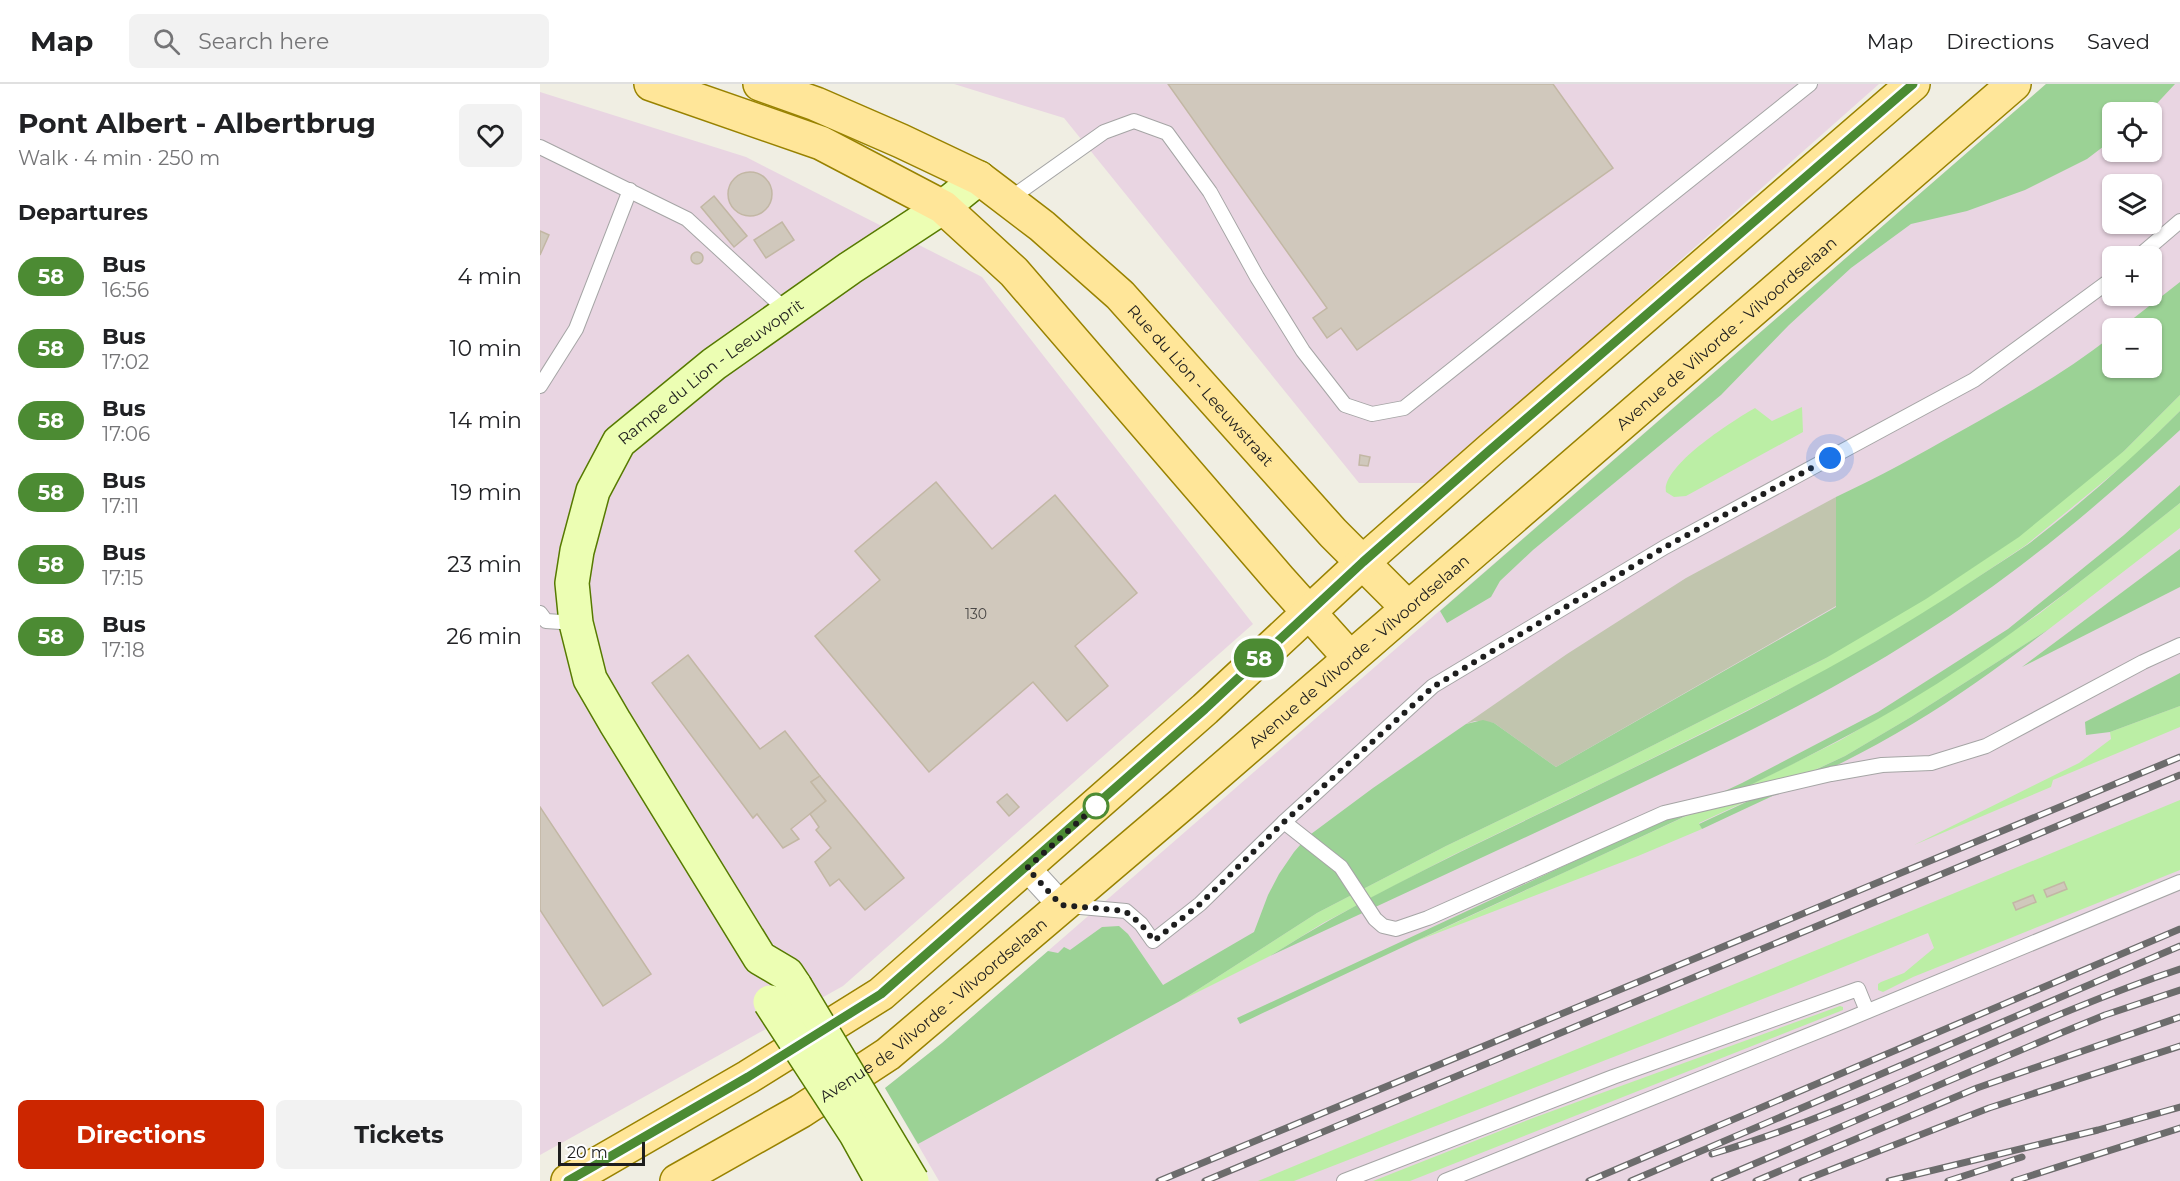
<!DOCTYPE html>
<html lang="en">
<head>
<meta charset="utf-8">
<style>
	body { margin:0; font-family:Montserrat,sans-serif; background:#f2f2f2; color:#202124; height:100vh; display:flex; flex-direction:column; font-size:22px; white-space:nowrap }
	* { box-sizing:border-box; margin:0 }
	p { font-size:20px; color:#757577 }
	.icon { flex:none; width:33px; height:33px; fill:none; stroke:currentColor; stroke-width:2; stroke-linecap:round; stroke-linejoin:round }
	.map { position:relative; flex:1; overflow:hidden }
	.side { display:flex; flex-direction:column; background:#fff; width:540px }
	.side>* { flex:none }
	.badge { padding:0 12px; border-radius:20px; font-size:21px; line-height:39px }
	.controls { position:absolute; left:1562px; top:18px; display:grid; gap:12px }
	.controls a { display:grid; place-items:center; width:60px; height:60px; border-radius:9px; background:#fff; box-shadow:0 2px 4px #0004; font-size:30px }
	.scale { position:absolute; left:18px; bottom:15px; width:87px; box-sizing:border-box; padding-left:6px; border:3px solid #1e1e1e; border-top:0; font-size:16px; line-height:21px; white-space:nowrap; color:#1e1e1e; -webkit-text-stroke:4px #fff; paint-order:stroke }
	.you { position:absolute; width:30px; height:30px; margin:-15px; border:4px solid #fff; border-radius:50%; background:#1a73e8; box-shadow:0 0 0 9px #1a73e833 }
	.map>.badge { position:absolute; translate:-50% -50%; box-shadow:0 0 0 3px #fff }
	h2 { padding:0 18px; font-size:22px; line-height:54px }
	.round { display:grid; place-items:center; flex:none; width:63px; height:63px; border-radius:9px; background:#f2f2f2 }
	.overview { display:flex; align-items:center; justify-content:space-between; height:102px; padding:0 18px }
	h1 { font-size:28px; font-weight:700; line-height:45px }
	.button { display:flex; gap:12px; margin-top:auto; padding:12px 18px }
	.button a { flex:1; height:69px; border-radius:9px; background:#cc2600; color:#fff; font-size:24px; font-weight:700; line-height:69px; text-align:center }
	.button a+a { background:#f2f2f2; color:#202124 }
	ul { padding:0; list-style:none }
	li { display:flex; align-items:center; gap:18px; height:72px; padding:0 18px }
	li div { flex:1 }
	li b { display:block; font-size:22px }
	li em { font-style:normal }
	li .badge { min-width:66px; font-weight:700; text-align:center }
	header { display:flex; align-items:center; gap:36px; box-sizing:border-box; height:84px; padding:0 30px; background:#fff; border-bottom:2px solid #e0e0e0 }
	header strong { font-size:28px }
	nav { display:flex; gap:33px; margin-inline-start:auto; font-size:21px }
	.search { width:420px; height:54px; background:#f2f2f2; display:flex; align-items:center; gap:15px; box-sizing:border-box; padding:0 21px; border-radius:9px; color:#757577; font-size:22px }
	main { display:flex; flex:1; min-height:0 }
	.map>svg:first-child { display:block }
	.industrial { fill:#e9d5e2; fill-rule:evenodd }
	.construction { fill:#c1c5ae }
	.grass { fill:#bbeea5 }
	.forest { fill:#9bd295 }
	.building { fill:#d0c8bc; stroke:#c2b7a4; stroke-width:1.5 }
	.lines { fill:none; stroke-linecap:round; stroke-linejoin:round }
	.lane-casing { stroke:#a5a5a5; stroke-width:16 }
	.street-casing { stroke:#a5a5a5; stroke-width:28 }
	.secondary-casing { stroke:#567a00; stroke-width:36 }
	.primary-casing { stroke:#988200; stroke-width:36 }
	.lane { stroke:#fff; stroke-width:14 }
	.street { stroke:#fff; stroke-width:26 }
	.secondary { stroke:#ecfeb3; stroke-width:33 }
	.primary { stroke:#ffe699; stroke-width:33 }
	.rail-casing { stroke:#6c6c6c; stroke-width:7 }
	.rail { stroke:#fff; stroke-width:4.5; stroke-dasharray:14; stroke-linecap:butt }
	.secondary-bridge-casing { stroke:#567a00; stroke-width:36; stroke-linecap:butt }
	.secondary-bridge { stroke:#ecfeb3; stroke-width:33 }
	.line-casing { stroke:#fff; stroke-width:14 }
	.line { stroke:#4c8b33; stroke-width:9 }
	.walk { stroke:#1e1e1e; stroke-width:6; stroke-dasharray:0 10.8 }
	.stop-dot { fill:#fff; stroke:#4c8b33; stroke-width:3 }
	.labels { text-anchor:middle; dominant-baseline:central; stroke-width:5; stroke-linejoin:round; paint-order:stroke }
	.number-label { font-size:14px; fill:#4a4846 }
	.street-label { font-size:16px; fill:#1e1e1e; stroke:#fff }
</style>
</head>
<body>
<header>
<strong>Map</strong>
<div class="search"><svg class="icon" aria-label="search" viewBox="0 0 24 24"><circle cx="10" cy="10" r="6"/><path d="M15 15l6 6"/></svg>Search here</div>
<nav><a>Map</a><a>Directions</a><a>Saved</a></nav>
</header>
<main>
<section class="side">
<div class="overview"><div><h1>Pont Albert - Albertbrug</h1><p>Walk · 4 min · 250 m</p></div><a class="round"><svg class="icon" aria-label="heart" viewBox="0 0 24 24"><path d="M12 20l-8-8c-3-5 5-10 8-4 3-6 11-1 8 4z"/></svg></a></div>
<h2>Departures</h2>
<ul>
<li><span class="badge" style="background:#4c8b33;color:#fff">58</span><div><b>Bus</b><p>16:56</p></div><em>4 min</em></li>
<li><span class="badge" style="background:#4c8b33;color:#fff">58</span><div><b>Bus</b><p>17:02</p></div><em>10 min</em></li>
<li><span class="badge" style="background:#4c8b33;color:#fff">58</span><div><b>Bus</b><p>17:06</p></div><em>14 min</em></li>
<li><span class="badge" style="background:#4c8b33;color:#fff">58</span><div><b>Bus</b><p>17:11</p></div><em>19 min</em></li>
<li><span class="badge" style="background:#4c8b33;color:#fff">58</span><div><b>Bus</b><p>17:15</p></div><em>23 min</em></li>
<li><span class="badge" style="background:#4c8b33;color:#fff">58</span><div><b>Bus</b><p>17:18</p></div><em>26 min</em></li>
</ul>
<div class="button"><a>Directions</a><a>Tickets</a></div>
</section>
<div class="map">
<svg width="1640" height="1097" viewBox="0 0 1640 1097">
	<rect width="100%" height="100%" fill="#f0eee3"/>
	<!-- industrial -->
	<g class="industrial">
		<polygon points="414,0 1339,0 889,399 819,399 524,34"/>
		<path d="M1506,0H1640V1097H399L345,1004L402,959L471,899ZM1572,28H1611V68H1572ZM1572,100H1611V140H1572ZM1572,172H1611V212H1572ZM1572,244H1611V284H1572Z"/>
		<polygon points="0,8 206,73 442,193 713,540 303,902 0,1071"/>
	</g>
	<!-- construction -->
	<polygon class="construction" points="1296,413 1296,522 1016,683 954,639 935,637 926,640 1027,570 1146,494"/>
	<!-- grass -->
	<g class="grass">
		<polygon points="1640,311 1640,327 1591,375 1486,461 1392,524 1291,584 1077,692 911,772 783,839 730,872 640,917 777,829 906,762 1072,682 1286,574 1584,367"/>
		<path d="M1262,323L1263,348L1146,412L1134,413L1126,408C1121,382 1194,336 1215,324L1232,337Z"/>
		<polygon points="1640,419 1640,444 1509,545 1371,633 1305,672 1159,739 1162,745 1098,772 874,858 1155,728 1299,657 1364,619 1499,530"/>
		<polygon points="1640,622 1640,643 1513,696 1511,703 1374,761 1539,679 1571,655 1570,648"/>
		<polygon points="1640,716 1640,786 1620,794 1373,893 1343,908 1338,906 1338,900 1341,898 1364,889 1394,864 1388,849 1246,906 754,1097 718,1097"/>
		<polygon points="1300,922 1303,923 1303,926 870,1097 833,1097 993,1034"/>
	</g>
	<!-- forest -->
	<g class="forest">
		<polygon points="1506,0 1635,0 1609,28 1572,28 1572,56 1547,75 1485,106 1427,127 1371,140 1311,184 1249,241 1181,311 993,466 960,497 951,513 907,539 900,527"/>
		<path d="M1640,198V311L1584,367L1479,453L1386,515L1286,574L1072,682L906,762L777,829L640,917L378,1060L345,1004L402,959L508,867L518,869L524,863L530,866L562,843L579,842L588,850L623,901L714,848L728,811L739,790L754,768L767,753L833,704L926,640L943,636L954,639L1016,683L1296,523V413C1339,393 1380,370 1421,347C1473,318 1526,288 1572,252V284H1611V244H1581Z"/>
		<path d="M1640,327V346C1560,420 1475,492 1382,550C1284,613 1178,663 1072,713C958,766 844,819 730,872C840,802 960,750 1077,692C1197,633 1317,574 1429,499C1448,486 1468,474 1487,461C1541,420 1592,375 1640,327Z"/>
		<path d="M1640,401V419C1550,490 1462,562 1364,620C1258,682 1145,732 1034,784C922,835 811,887 700,940L697,934L1202,699L1338,628L1468,545L1584,451Z"/>
		<polygon points="1640,465 1640,503 1482,583"/>
		<path d="M1509,545C1465,578 1421,611 1374,639C1307,680 1233,711 1162,745L1159,740L1305,672L1371,633Z"/>
		<polygon points="1640,589 1640,622 1570,648 1546,651 1545,638"/>
	</g>
	<!-- building -->
	<g class="building">
		<polygon points="628,0 1013,0 1073,84 817,266 801,244 787,254 773,234 787,224"/>
		<circle cx="210" cy="110" r="22"/>
		<polygon points="174,112 207,152 194,163 161,123"/>
		<polygon points="242,138 254,156 226,174 214,156"/>
		<polygon points="0,147 9,151 0,171"/>
		<circle cx="157" cy="174" r="6"/>
		<polygon points="820,371 830,373 828,382 819,381"/>
		<polygon points="396,398 452,465 515,411 597,509 535,562 568,602 527,637 493,598 389,688 275,552 340,496 315,467"/>
		<polygon points="148,571 220,665 245,647 280,692 271,698 286,717 251,745 259,755 243,764 217,730 213,734 112,599"/>
		<polygon points="280,692 364,794 325,826 299,795 290,802 275,778 291,764 276,746 279,743 270,730 286,717 271,698"/>
		<polygon points="467,710 479,723 469,732 457,718"/>
		<polygon points="0,723 111,890 63,922 0,826"/>
		<polygon points="1524,798 1527,805 1507,813 1504,806"/>
		<polygon points="1493,811 1496,818 1476,826 1473,819"/>
	</g>
	<g class="lines">
		<defs>
			<g id="lane">
				<polyline points="0,63 147,135 248,228"/>
				<polyline points="468,116 564,48 594,37 627,49 670,108 717,193 763,267 805,321 832,330 864,324 1270,0"/>
				<polyline points="1599,172 1640,137"/>
				<polyline points="0,302 36,245 90,106"/>
				<polyline points="0,529 6,537 36,539"/>
				<polyline points="744,738 801,783 835,835 843,842 856,845 888,834 1124,729 1291,690 1342,681 1391,679 1446,662 1603,578 1640,561"/>
				<polyline points="529,822 586,827 601,840 613,857 660,820 744,738 893,602 1125,463 1434,296 1572,195"/>
				<polyline points="804,1097 1073,993 1318,905 1327,927"/>
				<polyline points="905,1097 1304,937 1640,798"/>
			</g>
			<polyline id="street" points="487,784 521,821"/>
			<g id="secondary">
				<path id="s1" d="M255,902L247,890L220,874L75,638L50,595L36,539L32,499L37,467L53,407L79,358L174,280L310,184L403,123L439,94"/>
			</g>
			<g id="primary">
				<polyline points="111,0 281,59 403,123 474,188 739,495 810,574"/>
				<path id="s2" d="M220,0L276,20L361,57L439,94L502,142L580,211L793,449L868,524"/>
				<polyline points="28,1097 208,993 341,910 665,625 823,478 949,367 1373,0"/>
				<path id="s3" d="M137,1097L261,1027L348,970L642,720L1474,0"/>
			</g>
		</defs>
		<!-- lane casing -->
		<use href="#lane" class="lane-casing"/>
		<!-- street casing -->
		<use href="#street" class="street-casing"/>
		<!-- secondary casing -->
		<use href="#secondary" class="secondary-casing"/>
		<!-- primary casing -->
		<use href="#primary" class="primary-casing"/>
		<!-- lane -->
		<use href="#lane" class="lane"/>
		<!-- street -->
		<use href="#street" class="street"/>
		<!-- secondary -->
		<use href="#secondary" class="secondary"/>
		<!-- primary -->
		<use href="#primary" class="primary"/>
		<defs>
			<g id="rail">
				<path d="M1172,1070C1333,1022 1480,938 1640,885"/>
				<polyline points="619,1097 1640,673"/>
				<polyline points="665,1097 1640,691"/>
				<polyline points="1049,1097 1640,845"/>
				<polyline points="1091,1097 1640,862"/>
				<polyline points="1174,1097 1521,949 1565,931 1640,906"/>
				<polyline points="1216,1097 1437,1004 1640,933"/>
				<polyline points="1262,1097 1449,1024 1640,962"/>
				<polyline points="1349,1097 1558,1046 1640,1023"/>
				<polyline points="1408,1097 1482,1073"/>
				<polyline points="1474,1097 1640,1044"/>
			</g>
		</defs>
		<!-- rail casing -->
		<use href="#rail" class="rail-casing"/>
		<!-- rail -->
		<use href="#rail" class="rail"/>
		<defs>
			<g id="secondary-bridge">
				<polyline points="255,902 372,1097"/>
				<polyline points="230,918 316,1050 342,1097"/>
			</g>
		</defs>
		<!-- secondary-bridge casing -->
		<use href="#secondary-bridge" class="secondary-bridge-casing"/>
		<!-- secondary-bridge -->
		<use href="#secondary-bridge" class="secondary-bridge"/>
	</g>
	<g class="lines">
		<defs>
			<polyline id="line" points="28,1097 208,993 341,910 665,625 823,478 949,367 1373,0"/>
		</defs>
		<!-- line casing -->
		<use href="#line" class="line-casing"/>
		<!-- line -->
		<use href="#line" class="line"/>
		<!-- walk -->
		<polyline class="walk" points="556,722 558,720 487,784 521,821 585,827 601,840 614,857 660,820 744,738 893,603 1125,463 1290,374"/>
	</g>
	<!-- markers -->
	<circle class="stop-dot" cx="556" cy="722" r="12"/>
	<g class="labels">
		<!-- number labels -->
		<g class="number-label">
			<text x="436" y="530">130</text>
		</g>
		<!-- street labels -->
		<g class="street-label">
			<text stroke="none"><textPath href="#s3" startOffset="1352">Avenue de Vilvorde - Vilvoordselaan</textPath></text>
			<text stroke="none"><textPath href="#s1" startOffset="736">Rampe du Lion - Leeuwoprit</textPath></text>
			<text stroke="none"><textPath href="#s2" startOffset="543">Rue du Lion - Leeuwstraat</textPath></text>
			<text stroke="none"><textPath href="#s3" startOffset="866">Avenue de Vilvorde - Vilvoordselaan</textPath></text>
			<text stroke="none"><textPath href="#s3" startOffset="309">Avenue de Vilvorde - Vilvoordselaan</textPath></text>
		</g>
	</g>
</svg>
<div class="controls">
<a><svg class="icon" aria-label="locate" viewBox="0 0 24 24"><circle cx="12" cy="12" r="6"/><path d="M12 2v4M12 18v4M2 12h4M18 12h4"/></svg></a>
<a><svg class="icon" aria-label="layers" viewBox="0 0 24 24"><path d="M12 4l9 5-9 5-9-5zM3 14l9 5 9-5"/></svg></a>
<a>+</a>
<a>−</a>
</div>
<div class="scale">20 m</div>
<div class="you" style="left:1290px;top:374px"></div>
<b class="badge" style="left:719px;top:574px;background:#4c8b33;color:#fff">58</b>
</div>
</main>
</body>
</html>
